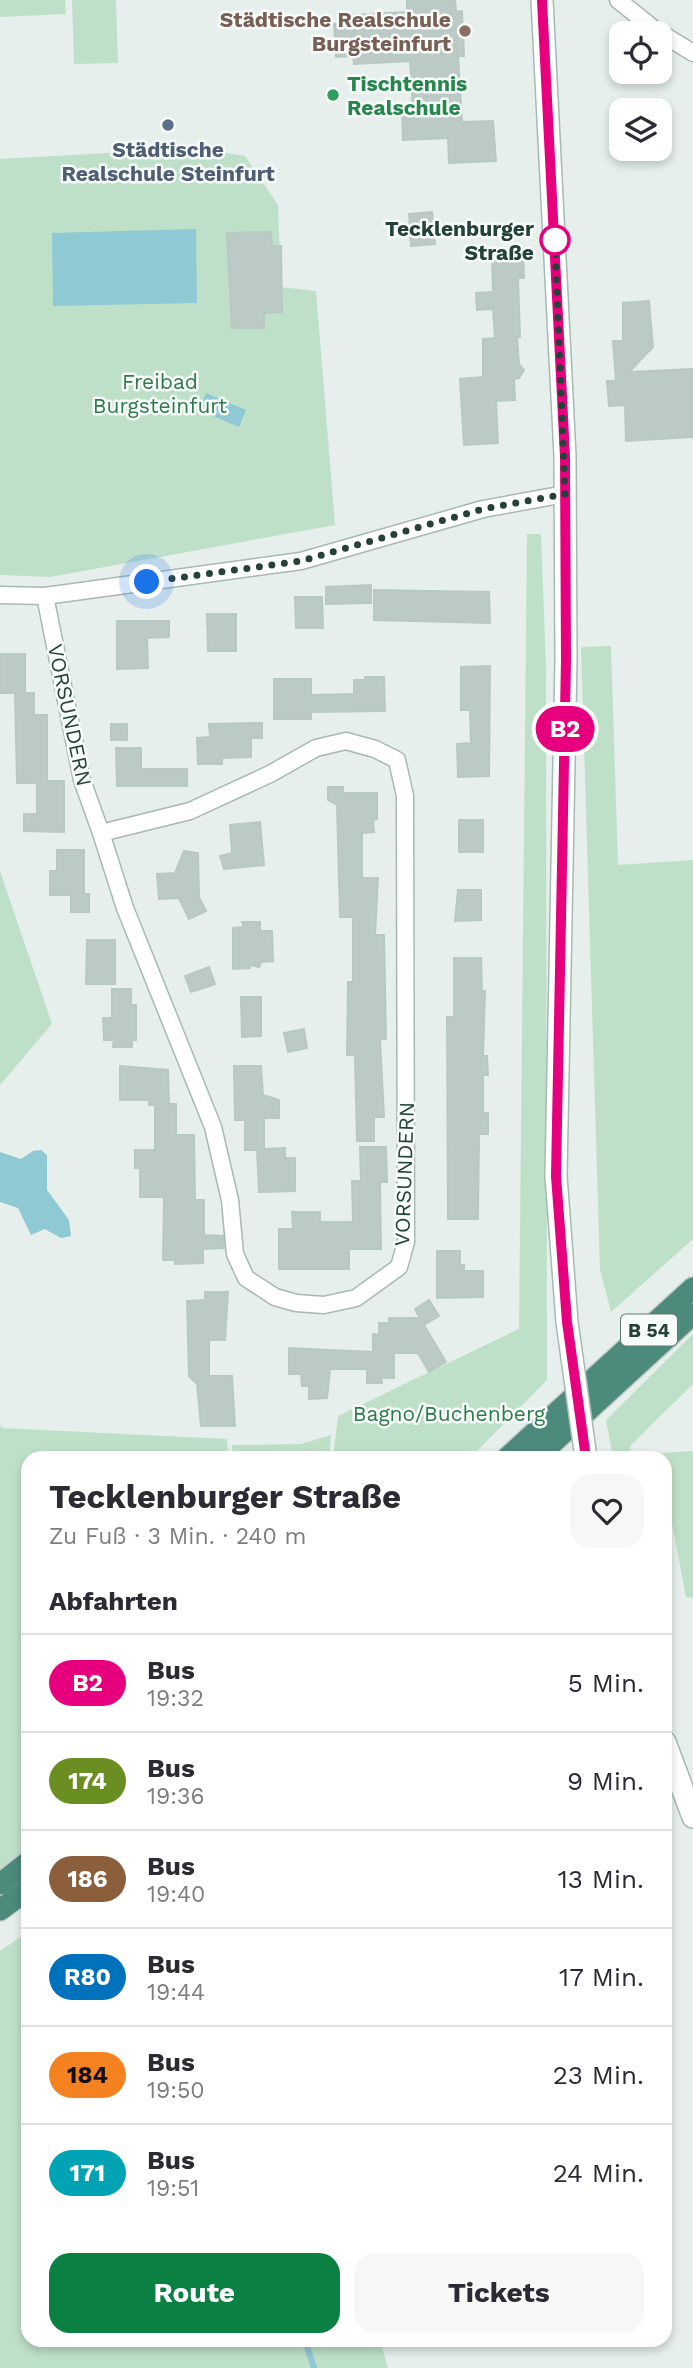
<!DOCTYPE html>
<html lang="de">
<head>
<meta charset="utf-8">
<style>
	body { margin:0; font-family:"Work Sans",sans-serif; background:#f7f7f7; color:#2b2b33; height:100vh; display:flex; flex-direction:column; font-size:26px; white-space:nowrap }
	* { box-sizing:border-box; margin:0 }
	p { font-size:23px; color:#7c7c81 }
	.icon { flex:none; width:38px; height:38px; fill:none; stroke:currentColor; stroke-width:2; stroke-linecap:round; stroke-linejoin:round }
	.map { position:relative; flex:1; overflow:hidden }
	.details { position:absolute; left:21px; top:1451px; width:651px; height:896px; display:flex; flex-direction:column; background:#fff; border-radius:21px; box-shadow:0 4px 10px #0003 }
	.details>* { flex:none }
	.badge { padding:0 14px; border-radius:23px; font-size:24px; line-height:46px }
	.tools { position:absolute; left:609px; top:21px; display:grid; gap:14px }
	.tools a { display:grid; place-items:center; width:63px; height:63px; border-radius:14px; background:#fff; box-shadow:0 4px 10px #0003; font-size:35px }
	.you { position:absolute; width:35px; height:35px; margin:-18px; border:5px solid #fff; border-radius:50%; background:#1a73e8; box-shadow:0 0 0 10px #1a73e833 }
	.map>.badge { position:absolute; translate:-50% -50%; box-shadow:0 0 0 4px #fff }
	h2 { padding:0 28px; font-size:26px; line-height:63px }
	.round { display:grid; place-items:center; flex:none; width:74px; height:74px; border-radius:21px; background:#f7f7f7 }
	.overview { display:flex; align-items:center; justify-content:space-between; height:119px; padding:0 28px }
	h1 { font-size:33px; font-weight:700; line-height:52px }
	.action { display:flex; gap:14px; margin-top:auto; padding:14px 28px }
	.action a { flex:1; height:80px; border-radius:21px; background:#0b8043; color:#fff; font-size:28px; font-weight:700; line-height:80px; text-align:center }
	.action a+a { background:#f7f7f7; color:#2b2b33 }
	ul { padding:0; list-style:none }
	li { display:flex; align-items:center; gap:21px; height:98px; padding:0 28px; border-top:2px solid #e1e1e2 }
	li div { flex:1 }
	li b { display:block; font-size:26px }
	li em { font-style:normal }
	li .badge { min-width:77px; font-weight:700; text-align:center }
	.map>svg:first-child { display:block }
	.green { fill:#bfe0c8 }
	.water { fill:#8ec9d4 }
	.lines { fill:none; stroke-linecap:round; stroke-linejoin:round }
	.stream { stroke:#8ec9d4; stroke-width:6 }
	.building { fill:#bbcac4; stroke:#b8c9c2; stroke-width:2 }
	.minor-casing { stroke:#a8b8b2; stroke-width:19 }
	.secondary-casing { stroke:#a4bbb3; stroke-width:24 }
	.trunk-casing { stroke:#c2cac8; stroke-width:24 }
	.minor { stroke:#fff; stroke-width:16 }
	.secondary { stroke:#fff; stroke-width:21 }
	.trunk { stroke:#4c8a7c; stroke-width:21 }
	.secondary-bridge-casing { stroke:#a4bbb3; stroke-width:24; stroke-linecap:butt }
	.secondary-bridge { stroke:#fff; stroke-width:21 }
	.line-casing { stroke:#fff; stroke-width:16 }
	.line { stroke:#e6007e; stroke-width:10 }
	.walk { stroke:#24423a; stroke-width:7; stroke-dasharray:0 12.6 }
	.education-dot { fill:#8d6e63; stroke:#f7fbf9; stroke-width:2.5 }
	.leisure-dot { fill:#2e9e5b; stroke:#f7fbf9; stroke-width:2.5 }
	.service-dot { fill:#5c6f8a; stroke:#f7fbf9; stroke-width:2.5 }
	.stop-dot { fill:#fff; stroke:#e6007e; stroke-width:3.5 }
	.labels { text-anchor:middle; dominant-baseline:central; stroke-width:5; stroke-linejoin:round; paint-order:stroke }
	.shield { fill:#f7fbf9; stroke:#637a73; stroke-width:2 }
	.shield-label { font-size:19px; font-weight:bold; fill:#24423a }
	.education-label { font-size:21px; font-weight:bold; fill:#785e54; stroke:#f7fbf9; text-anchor:end }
	.leisure-label { font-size:21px; font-weight:bold; fill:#27864d; stroke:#f7fbf9; text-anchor:start }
	.service-label { font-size:21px; font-weight:bold; fill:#4e5e75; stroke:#f7fbf9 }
	.stop-label { font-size:21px; font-weight:bold; fill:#24423a; stroke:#f7fbf9; text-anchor:end }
	.park-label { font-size:21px; fill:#2d7a4b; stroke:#f7fbf9 }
	.street-label { font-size:21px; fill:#24423a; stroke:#f7fbf9 }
</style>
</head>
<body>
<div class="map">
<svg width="693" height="2368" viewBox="0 0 693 2368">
	<rect width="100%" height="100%" fill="#e6efeb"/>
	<!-- green -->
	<g class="green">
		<polygon points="0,0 65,0 66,14 0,17"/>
		<polygon points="72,0 116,0 118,63 74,64"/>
		<polygon points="197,148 245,156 278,205 281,287 316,291 335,525 50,577 0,575 0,159"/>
		<polygon points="527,534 541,534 546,669 547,1380 470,1458 333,1458 338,1416 519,1329"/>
		<polygon points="611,646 618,865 693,860 693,1239 611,1312 600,1270 581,647"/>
		<polygon points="0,871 52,1024 0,1085"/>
		<polygon points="693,1334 693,1384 630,1446 631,1458 613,1458 606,1420"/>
		<polygon points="0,1425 2,1428 227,1439 228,1458 28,1458 28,1849 0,1869"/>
		<polygon points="331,1435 329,1458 233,1458 232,1445 301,1444"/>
		<polygon points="693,1451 693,1598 686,1597 665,1487 665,1458 659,1458 659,1453"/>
		<polygon points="28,1932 28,2340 380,2340 388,2368 0,2368 0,1951"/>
	</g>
	<!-- water -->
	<g class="water">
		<polygon points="196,229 197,303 53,306 52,233"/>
		<polygon points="206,393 246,410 239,427 199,410"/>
		<polygon points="33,1151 41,1150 47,1155 47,1190 69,1220 71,1236 61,1238 45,1229 31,1235 18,1208 0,1202 0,1152 21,1159"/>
	</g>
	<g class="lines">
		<!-- stream -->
		<polyline class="stream" points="305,2340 314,2368"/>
	</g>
	<!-- building -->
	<g class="building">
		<polygon points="407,0 455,0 456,12 462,11 464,56 458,56 462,122 493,121 496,161 449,163 448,138 403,140 402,111 413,110 410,61 354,64 353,56 336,57 334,24 351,23 351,15 407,12"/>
		<polygon points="432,212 435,244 411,246 409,214"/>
		<polygon points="271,232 272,246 281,246 282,312 264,313 264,328 232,328 227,233"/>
		<polygon points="523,253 524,278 518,278 520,337 517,337 519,364 524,370 519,378 514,379 515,400 496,401 498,443 464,445 460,379 483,377 483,339 495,338 493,309 477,310 476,293 493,292 492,254"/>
		<polygon points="649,301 653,347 629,372 693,369 693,437 626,441 625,405 609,406 607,381 616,381 613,341 623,341 623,303"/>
		<polygon points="371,585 371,603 326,604 326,587"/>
		<polygon points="374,590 489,592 490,623 374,620"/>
		<polygon points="295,597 322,597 323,628 296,628"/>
		<polygon points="207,614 236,614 236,651 208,651"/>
		<polygon points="117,621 169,621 169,637 147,638 148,668 117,669"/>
		<polygon points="0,654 25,654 25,693 34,693 34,715 47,715 47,781 64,781 64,832 24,831 24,814 37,814 37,783 17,783 15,693 0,693"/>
		<polygon points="490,666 489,776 458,777 457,744 471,743 470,710 461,710 461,667"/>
		<polygon points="365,677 384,677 385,711 311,712 311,719 274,719 274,679 311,679 311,695 354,694 354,680 365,680"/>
		<polygon points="262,723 262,738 251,738 251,757 222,758 222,764 198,764 197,738 210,737 209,724"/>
		<rect x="111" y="724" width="16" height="16"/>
		<polygon points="116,748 141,748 141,769 187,769 187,786 117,786"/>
		<polygon points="328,787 343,787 343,793 377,793 377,819 373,820 374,832 362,833 362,878 378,878 375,935 384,935 386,1039 380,1039 384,1117 374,1117 374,1141 357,1141 355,1055 347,1055 348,982 353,982 353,917 340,917 337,805 328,800"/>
		<rect x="459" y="820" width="24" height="32"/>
		<polygon points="260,822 264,865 224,869 220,856 232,853 230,825"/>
		<polygon points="57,850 84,850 84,894 89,894 89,912 71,912 71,895 50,895 50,871 57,871"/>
		<polygon points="184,851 198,853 199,897 206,911 189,919 179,898 159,899 157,874 175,873"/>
		<polygon points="458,890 481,890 481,920 455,921"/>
		<polygon points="242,922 260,922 260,931 272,931 273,961 261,962 259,967 250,965 250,968 233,969 233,928 244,927"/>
		<polygon points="87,940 115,940 115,984 86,984"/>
		<polygon points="454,958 481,958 482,991 485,991 483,1056 487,1056 488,1075 483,1075 483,1113 488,1113 488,1134 479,1134 478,1219 448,1219 447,1017 454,1017"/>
		<polygon points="209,967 215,984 191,992 185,976"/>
		<polygon points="112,989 131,989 131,1005 136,1005 136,1040 132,1040 132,1047 113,1047 114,1040 104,1040 103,1018 112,1018"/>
		<polygon points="241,997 261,997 261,1036 242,1037"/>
		<polygon points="304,1029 307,1048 288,1052 284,1033"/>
		<polygon points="120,1066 168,1070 169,1104 176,1104 176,1135 194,1135 195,1200 204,1200 204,1235 223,1236 224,1248 203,1249 203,1263 175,1264 175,1260 163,1260 164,1197 140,1197 140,1168 135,1168 135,1150 155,1150 155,1105 149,1105 149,1100 120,1100"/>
		<polygon points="234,1066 261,1066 263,1095 279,1100 279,1118 264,1118 264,1149 285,1148 285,1158 295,1158 295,1191 259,1192 257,1150 245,1150 245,1120 235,1120"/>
		<polygon points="360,1147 386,1147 387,1182 380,1182 381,1249 349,1249 349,1269 279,1269 279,1229 293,1229 292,1212 320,1212 320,1222 353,1222 352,1181 361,1181"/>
		<polygon points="437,1251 460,1251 460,1266 464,1265 464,1271 483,1271 483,1297 437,1298"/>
		<polygon points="205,1292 228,1292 225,1340 209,1340 209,1376 232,1376 235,1426 201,1426 197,1384 189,1376 187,1301 205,1300"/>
		<polygon points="429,1300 439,1316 424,1325 446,1362 429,1372 418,1353 394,1353 394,1378 381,1378 382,1383 367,1383 367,1369 330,1369 327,1398 309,1399 309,1386 302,1386 301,1374 289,1374 289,1348 373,1352 373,1334 379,1335 379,1323 389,1323 389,1318 420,1318 415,1309"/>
	</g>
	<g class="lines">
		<defs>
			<g id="minor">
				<polyline points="618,0 654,29 693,53"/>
				<polyline points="0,595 45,596 301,561 483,509 565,494"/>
				<polyline points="45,596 82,780 101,833 190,811 270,774 316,748 346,741 375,749 397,760 405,796 406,1242 399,1267 356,1298 324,1305 296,1303 275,1297 246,1278 235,1254 230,1200 213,1127 125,908 101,833"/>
			</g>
			<g id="secondary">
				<polyline points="542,0 565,456 566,660 556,1176 567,1322"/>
				<polyline points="665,1742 693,1817"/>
			</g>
			<g id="trunk">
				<polyline points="507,1458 693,1288"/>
				<polyline points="536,1458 693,1314"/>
				<polyline points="0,1884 28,1862"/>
				<polyline points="0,1910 28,1889"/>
			</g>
		</defs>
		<!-- minor casing -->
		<use href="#minor" class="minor-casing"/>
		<!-- secondary casing -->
		<use href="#secondary" class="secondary-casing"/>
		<!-- trunk casing -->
		<use href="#trunk" class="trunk-casing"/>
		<!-- minor -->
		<use href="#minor" class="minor"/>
		<!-- secondary -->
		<use href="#secondary" class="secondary"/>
		<!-- trunk -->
		<use href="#trunk" class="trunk"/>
		<defs>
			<polyline id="secondary-bridge" points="567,1322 586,1458"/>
		</defs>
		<!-- secondary-bridge casing -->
		<use href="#secondary-bridge" class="secondary-bridge-casing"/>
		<!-- secondary-bridge -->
		<use href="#secondary-bridge" class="secondary-bridge"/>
	</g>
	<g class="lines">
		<defs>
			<polyline id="line" points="542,0 565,456 566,660 556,1176 567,1322 586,1458"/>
		</defs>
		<!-- line casing -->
		<use href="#line" class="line-casing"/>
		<!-- line -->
		<use href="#line" class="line"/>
		<!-- walk -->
		<polyline class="walk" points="147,582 301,561 483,509 565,494 555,240"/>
	</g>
	<!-- markers -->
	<circle class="education-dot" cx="465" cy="31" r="7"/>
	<circle class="leisure-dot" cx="333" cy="95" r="7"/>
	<circle class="service-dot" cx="168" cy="125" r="7"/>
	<circle class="stop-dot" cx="555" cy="240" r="14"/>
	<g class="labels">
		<!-- shield labels -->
		<rect class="shield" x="621" y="1314.5" width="56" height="31" rx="5"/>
		<g class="shield-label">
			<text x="649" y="1330">B 54</text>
		</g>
		<!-- education labels -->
		<g class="education-label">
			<text x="451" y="19">Städtische Realschule<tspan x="451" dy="24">Burgsteinfurt</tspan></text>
		</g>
		<!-- leisure labels -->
		<g class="leisure-label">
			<text x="347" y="83">Tischtennis<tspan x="347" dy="24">Realschule</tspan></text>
		</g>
		<!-- service labels -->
		<g class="service-label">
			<text x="168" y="149">Städtische<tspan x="168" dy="24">Realschule Steinfurt</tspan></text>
		</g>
		<!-- stop labels -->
		<g class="stop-label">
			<text x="534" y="228">Tecklenburger<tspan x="534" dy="24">Straße</tspan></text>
		</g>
		<!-- park labels -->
		<g class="park-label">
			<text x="160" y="381">Freibad<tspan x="160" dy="24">Burgsteinfurt</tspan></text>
			<text x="449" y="1413">Bagno/Buchenberg</text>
		</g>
		<!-- street labels -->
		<g class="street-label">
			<text transform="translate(70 715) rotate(78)">VORSUNDERN</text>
			<text transform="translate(404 1174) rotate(-88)">VORSUNDERN</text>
		</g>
	</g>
</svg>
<div class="tools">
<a><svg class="icon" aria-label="locate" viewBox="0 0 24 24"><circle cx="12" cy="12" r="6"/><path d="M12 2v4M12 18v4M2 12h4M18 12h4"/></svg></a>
<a><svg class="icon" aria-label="layers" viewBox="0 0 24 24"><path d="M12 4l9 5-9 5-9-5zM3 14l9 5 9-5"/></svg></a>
</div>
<div class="you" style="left:147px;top:582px"></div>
<b class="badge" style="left:565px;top:729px;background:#e6007e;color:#fff">B2</b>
<section class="details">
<div class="overview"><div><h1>Tecklenburger Straße</h1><p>Zu Fuß · 3 Min. · 240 m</p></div><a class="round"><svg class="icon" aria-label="heart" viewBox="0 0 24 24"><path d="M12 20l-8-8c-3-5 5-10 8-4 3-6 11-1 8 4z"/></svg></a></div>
<h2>Abfahrten</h2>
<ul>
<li><span class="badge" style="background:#e6007e;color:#fff">B2</span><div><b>Bus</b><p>19:32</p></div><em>5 Min.</em></li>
<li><span class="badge" style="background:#6b8e23;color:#fff">174</span><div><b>Bus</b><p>19:36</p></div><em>9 Min.</em></li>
<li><span class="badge" style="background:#8b5e3c;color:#fff">186</span><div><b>Bus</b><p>19:40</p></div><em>13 Min.</em></li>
<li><span class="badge" style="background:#0072bc;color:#fff">R80</span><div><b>Bus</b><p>19:44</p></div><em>17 Min.</em></li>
<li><span class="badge" style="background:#f58220;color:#111">184</span><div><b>Bus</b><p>19:50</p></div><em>23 Min.</em></li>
<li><span class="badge" style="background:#00a3b4;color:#fff">171</span><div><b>Bus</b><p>19:51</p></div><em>24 Min.</em></li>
</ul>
<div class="action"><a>Route</a><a>Tickets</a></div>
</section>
</div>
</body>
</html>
